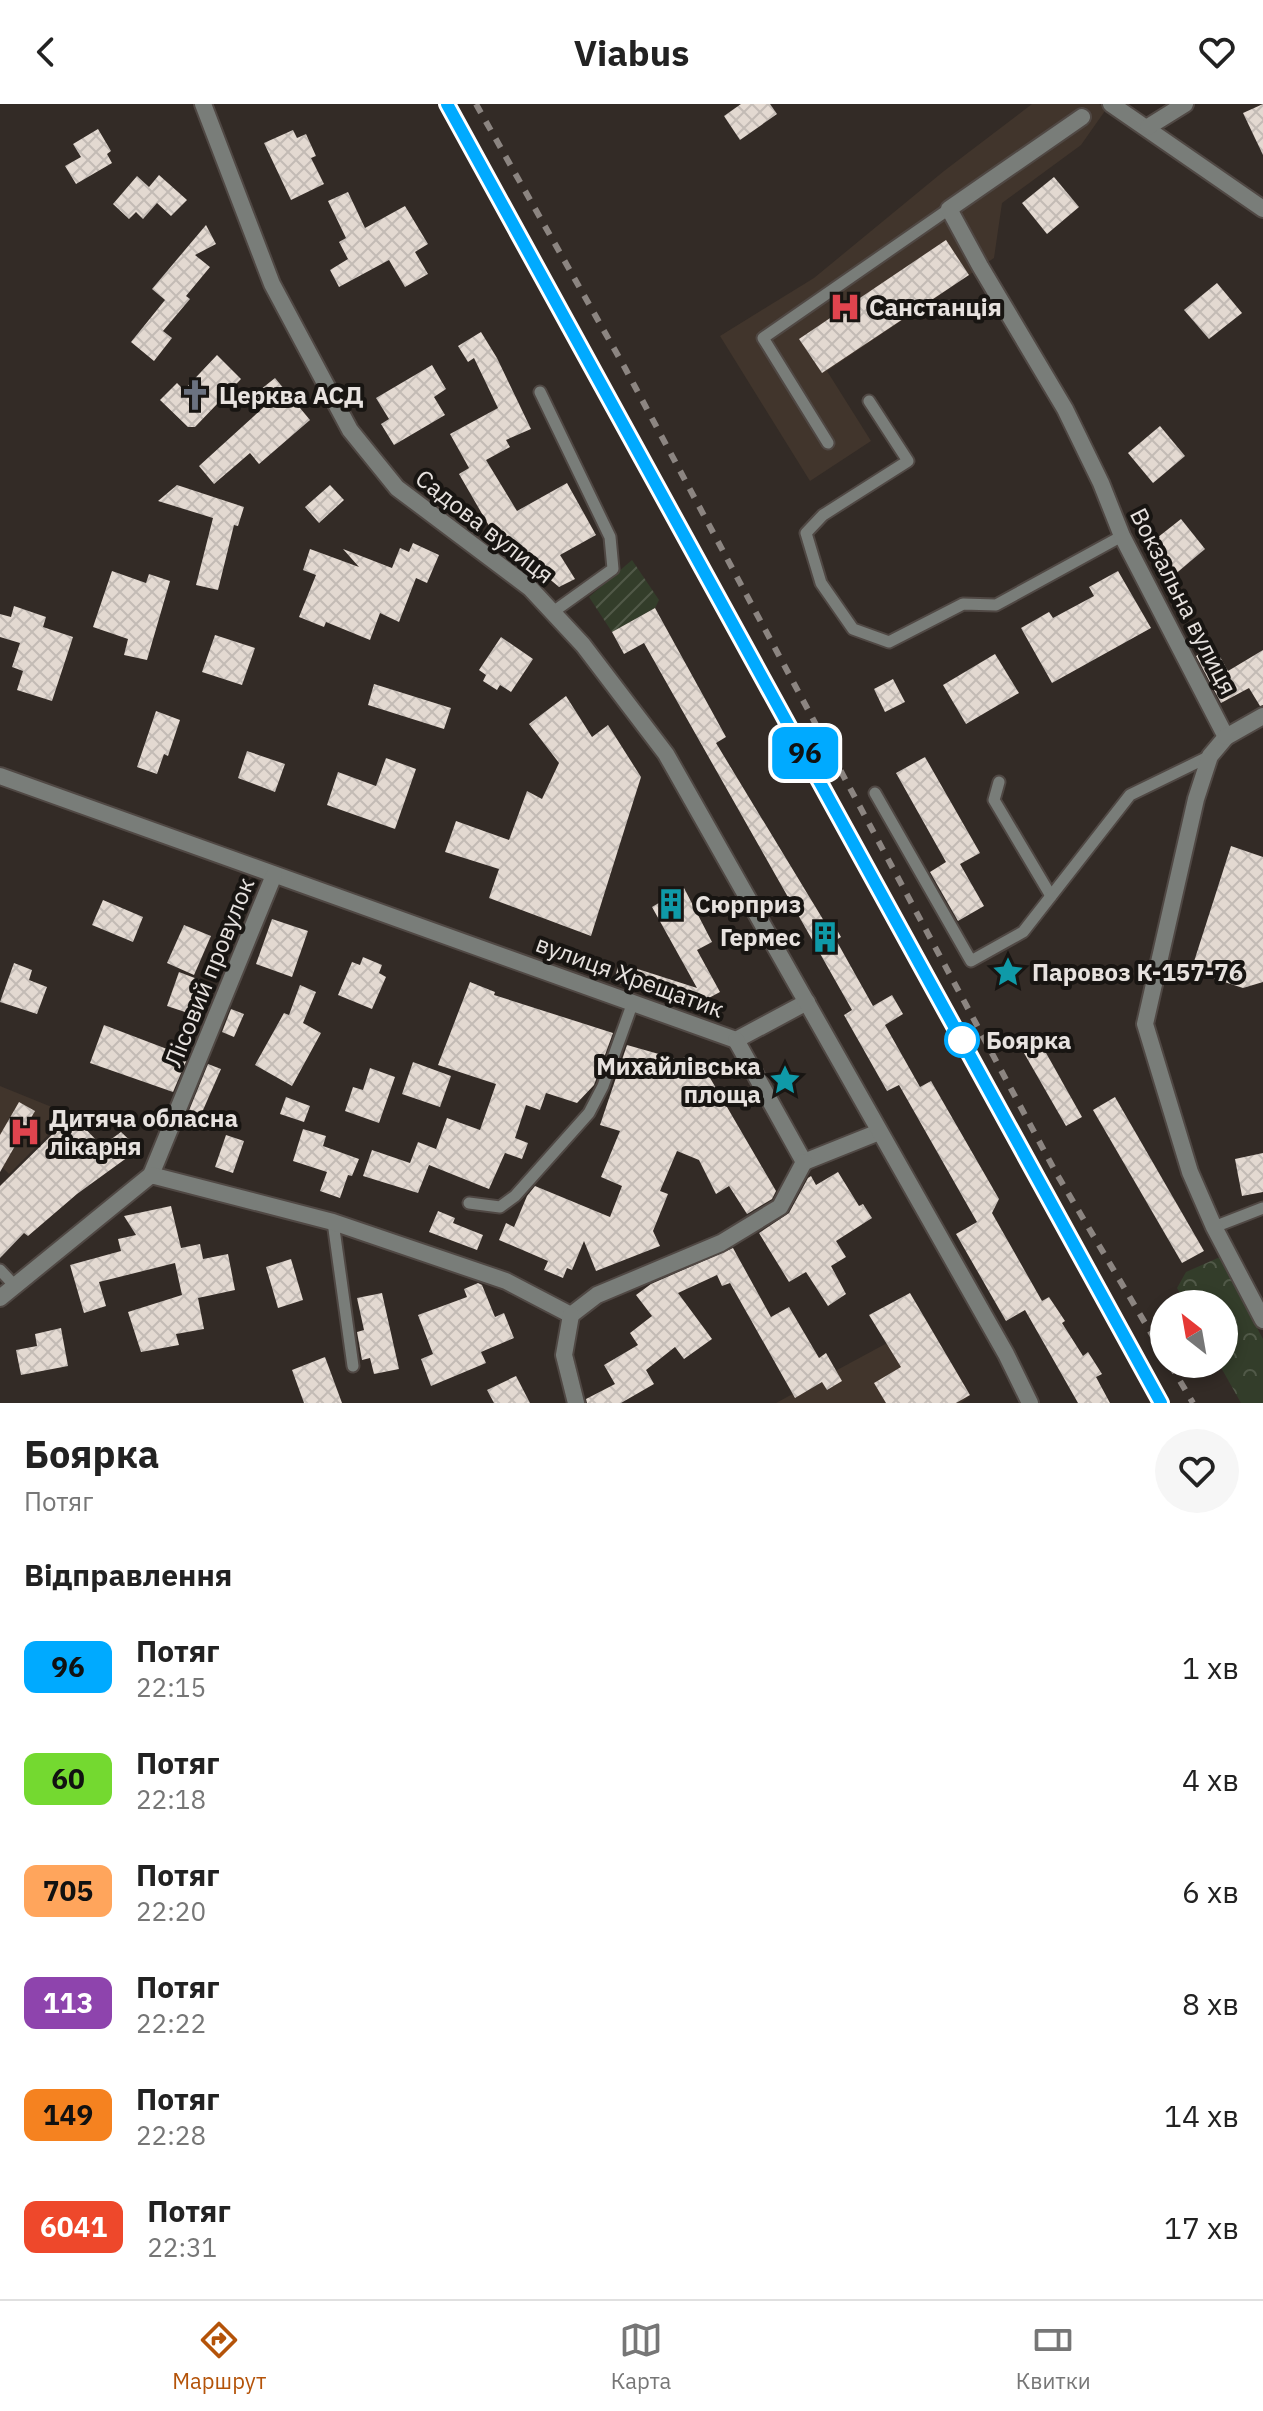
<!DOCTYPE html>
<html lang="uk">
<head>
<meta charset="utf-8">
<style>
	body { margin:0; font-family:"IBM Plex Sans",sans-serif; background:#f6f6f6; color:#222; height:100vh; display:flex; flex-direction:column; font-size:30px; white-space:nowrap }
	* { box-sizing:border-box; margin:0 }
	p { font-size:26px; color:#767676 }
	.icon { flex:none; width:44px; height:44px; fill:none; stroke:currentColor; stroke-width:2; stroke-linecap:round; stroke-linejoin:round }
	.map { position:relative; height:1299px; overflow:hidden }
	.sheet { display:flex; flex-direction:column; background:#fff; flex:1 }
	.sheet>* { flex:none }
	.badge { padding:0 16px; border-radius:12px; font-size:28px; line-height:52px }
	.needle { width:52px; rotate:329deg }
	.fabs { position:absolute; left:1150px; top:1186px; display:grid; gap:16px }
	.fabs a { display:grid; place-items:center; width:88px; height:88px; border-radius:50%; background:#fff; box-shadow:0 4px 12px #0003; font-size:40px }
	.map>.badge { position:absolute; translate:-50% -50%; box-shadow:0 0 0 4px #fff }
	h2 { padding:0 24px; font-size:30px; line-height:72px }
	.round { display:grid; place-items:center; flex:none; width:84px; height:84px; border-radius:42px; background:#f6f6f6 }
	.head { display:flex; align-items:center; justify-content:space-between; height:136px; padding:0 24px }
	h1 { font-size:38px; font-weight:700; line-height:60px }
	ul { padding:0; list-style:none }
	li { display:flex; align-items:center; gap:24px; height:112px; padding:0 24px }
	li div { flex:1 }
	li b { display:block; font-size:30px }
	li em { font-style:normal }
	li .badge { min-width:88px; font-weight:700; text-align:center }
	header { display:flex; justify-content:space-between; align-items:center; height:104px; padding:0 24px; background:#fff; font-size:36px; font-weight:700 }
	.tabs { display:flex; justify-content:space-around; align-items:center; height:112px; border-top:2px solid #e0e0e0; background:#fff; font-size:22px; color:#767676 }
	.tabs a { display:grid; justify-items:center; gap:4px }
	.tabs .selected { color:#b45309 }
	.map>svg:first-child { display:block }
	.built { fill:#41352c }
	.forest { fill:url(#forest-crowns) }
	.garden { fill:url(#garden-furrows) }
	.building { fill:url(#building-cross-hatch) }
	.lines { fill:none; stroke-linecap:round; stroke-linejoin:round }
	.service-casing { stroke:#504844; stroke-width:15 }
	.minor-casing { stroke:#504844; stroke-width:20 }
	.tertiary-casing { stroke:#504844; stroke-width:20 }
	.service { stroke:#797d79; stroke-width:11 }
	.minor { stroke:#797d79; stroke-width:16 }
	.tertiary { stroke:#797d79; stroke-width:16 }
	.rail { stroke:#8c8581; stroke-width:6; stroke-dasharray:10 10; stroke-linecap:butt }
	.line-casing { stroke:#fff; stroke-width:18 }
	.line { stroke:#0af; stroke-width:12 }
	.stop-dot { fill:#fff; stroke:#0af; stroke-width:4 }
	.labels { text-anchor:middle; dominant-baseline:central; stroke-width:8; stroke-linejoin:round; paint-order:stroke }
	.poi-label { font-size:24px; font-weight:bold; fill:#e7e2df; stroke:#181512; text-anchor:start }
	.street-label { font-size:24px; fill:#e7e2df; stroke:#181512 }
	.stop-label { font-size:24px; font-weight:bold; fill:#e7e2df; stroke:#181512; text-anchor:start }
</style>
</head>
<body>
<header><svg class="icon" aria-label="back" viewBox="0 0 24 24"><path d="M15 5l-7 7 7 7"/></svg>Viabus<svg class="icon" aria-label="heart" viewBox="0 0 24 24"><path d="M12 20l-8-8c-3-5 5-10 8-4 3-6 11-1 8 4z"/></svg></header>
<div class="map">
<svg width="1263" height="1299" viewBox="0 0 1263 1299">
	<defs>
		<pattern id="forest-crowns" width="20" height="18" patternUnits="userSpaceOnUse" patternTransform="scale(2)"><rect width="20" height="18" fill="#333d2a"/><path d="M2 6a3 3 0 1 1 6 0M12 15a3 3 0 1 1 6 0" fill="none" stroke="#515948"/></pattern>
		<pattern id="garden-furrows" width="10" height="10" patternUnits="userSpaceOnUse" patternTransform="scale(2)"><rect width="10" height="10" fill="#333d2a"/><path d="M-1 1l2-2M0 10L10 0M9 11l2-2" fill="none" stroke="#515948"/></pattern>
		<pattern id="building-cross-hatch" width="8" height="8" patternUnits="userSpaceOnUse" patternTransform="scale(2)"><rect width="8" height="8" fill="#e3d9d1"/><path d="M0 0l8 8M0 8l8-8" fill="none" stroke="#c3bbb5"/></pattern>
	</defs>
	<rect width="100%" height="100%" fill="#332b26"/>
	<!-- built -->
	<g class="built">
		<polygon points="1032,0 1099,0 1107,4 1081,41 1002,99 994,154 827,267 871,337 810,377 720,232 814,174 944,67"/>
		<polygon points="0,982 69,1010 9,1070 0,1061"/>
		<polygon points="926,1218 970,1291 961,1299 776,1299"/>
	</g>
	<!-- forest -->
	<polygon class="forest" points="1220,1153 1263,1235 1263,1299 1241,1299 1219,1260 1224,1260 1224,1200 1186,1200 1177,1184 1186,1168"/>
	<!-- garden -->
	<polygon class="garden" points="632,456 659,496 655,504 612,528 589,493"/>
	<!-- building -->
	<g class="building">
		<polygon points="741,0 770,0 777,10 740,36 724,12"/>
		<polygon points="1263,0 1263,51 1243,9"/>
		<polygon points="98,25 111,47 107,50 112,59 76,80 65,62 81,53 73,40"/>
		<polygon points="293,26 297,34 306,30 316,52 311,54 324,80 291,96 264,39"/>
		<polygon points="159,71 187,96 171,112 157,99 143,115 136,108 129,115 113,100 137,72 149,83"/>
		<polygon points="1054,73 1079,103 1047,130 1022,99"/>
		<polygon points="348,88 365,124 405,102 428,140 415,148 428,170 405,183 389,156 339,183 330,166 348,155 339,138 346,134 328,97"/>
		<polygon points="206,121 216,140 195,151 210,163 186,192 190,195 163,227 172,234 154,257 131,238 165,196 152,185"/>
		<polygon points="946,136 969,171 822,269 799,235"/>
		<polygon points="1217,179 1242,209 1209,235 1184,206"/>
		<polygon points="481,228 497,254 531,325 506,336 510,343 486,356 517,407 567,379 596,431 560,451 575,475 559,483 492,427 459,370 469,364 450,330 498,304 474,254 468,258 458,242"/>
		<polygon points="217,251 241,275 195,323 188,323 160,296 177,279 184,286"/>
		<polygon points="432,261 446,285 434,293 445,311 394,341 381,320 389,315 376,294"/>
		<polygon points="275,274 310,316 259,360 250,349 214,380 199,362 265,302 255,290"/>
		<polygon points="1160,322 1185,352 1153,379 1128,349"/>
		<polygon points="177,381 244,403 238,422 234,421 218,486 196,481 213,414 158,397"/>
		<polygon points="330,381 344,396 319,419 305,403"/>
		<polygon points="1181,415 1205,445 1173,472 1148,441"/>
		<polygon points="413,439 439,451 427,479 416,474 399,518 380,509 370,536 326,518 324,523 299,513 316,471 303,466 310,445 359,463 343,445 392,464 400,444 409,448"/>
		<polygon points="112,467 146,479 149,470 170,477 147,556 124,551 128,535 93,523"/>
		<polygon points="1118,467 1151,524 1052,579 1021,524 1049,508 1053,514 1094,492 1089,483"/>
		<polygon points="14,502 46,513 43,523 73,533 52,597 17,586 23,567 12,563 20,539 0,533 0,510 11,513"/>
		<polygon points="655,504 726,633 716,639 827,822 833,819 841,833 836,836 873,902 892,891 903,910 885,921 920,983 931,977 999,1095 992,1109 1042,1197 1049,1193 1065,1217 1062,1219 1083,1252 1088,1248 1102,1270 1096,1273 1110,1299 1078,1299 1025,1206 1006,1217 956,1130 977,1118 899,981 887,987 844,911 852,906 644,539 624,550 612,528"/>
		<polygon points="215,531 255,544 242,581 202,568"/>
		<polygon points="501,533 533,555 511,588 500,581 497,586 483,577 486,571 479,566"/>
		<polygon points="1214,542 1228,567 1263,546 1263,601 1260,602 1249,584 1221,599 1196,552"/>
		<polygon points="995,550 1019,589 966,620 943,581"/>
		<polygon points="893,575 905,598 885,608 874,585"/>
		<polygon points="374,580 451,604 444,625 368,601"/>
		<polygon points="566,592 592,633 608,621 641,673 591,832 489,794 499,765 445,748 456,717 509,736 527,687 542,695 559,659 529,620"/>
		<polygon points="156,607 180,616 168,652 164,650 157,670 137,663"/>
		<polygon points="247,647 285,660 275,688 238,674"/>
		<polygon points="925,653 980,749 960,760 984,802 958,817 930,768 946,758 896,669"/>
		<polygon points="386,654 416,665 395,725 327,701 338,668 376,682"/>
		<polygon points="1231,742 1263,753 1263,878 1243,884 1191,867"/>
		<polygon points="684,784 712,838 697,846 720,888 692,903 614,877 619,859 697,884 652,803"/>
		<polygon points="103,796 143,813 133,838 92,821"/>
		<polygon points="272,815 308,827 292,873 256,860"/>
		<polygon points="184,821 211,832 194,871 167,859"/>
		<polygon points="363,853 382,861 379,869 386,873 372,905 338,891 352,858 360,861"/>
		<polygon points="14,859 32,866 29,876 47,883 37,910 0,898"/>
		<polygon points="179,868 200,876 188,909 167,902"/>
		<polygon points="470,878 495,888 494,891 613,929 594,981 577,999 546,989 540,1006 526,1001 515,1034 528,1039 522,1055 505,1049 489,1085 429,1061 418,1089 363,1072 372,1046 410,1059 418,1038 436,1045 447,1014 480,1026 496,980 438,961"/>
		<polygon points="300,881 316,888 303,919 321,929 292,982 255,961 284,909 289,911"/>
		<polygon points="231,905 244,910 234,933 222,928"/>
		<polygon points="104,921 188,953 173,988 90,959"/>
		<polygon points="1041,940 1082,1013 1066,1022 1024,949"/>
		<polygon points="627,941 680,956 687,952 699,955 776,1087 772,1095 747,1110 729,1082 716,1090 699,1056 677,1047 660,1087 668,1090 653,1127 660,1142 596,1167 584,1137 572,1166 567,1164 563,1174 544,1166 548,1157 499,1136 506,1119 514,1123 527,1092 535,1082 610,1113 622,1082 601,1073 620,1027 600,1021"/>
		<polygon points="413,958 451,972 440,1003 402,990"/>
		<polygon points="208,960 221,965 200,1013 188,1009"/>
		<polygon points="370,964 395,973 379,1019 345,1007 353,983 363,986"/>
		<polygon points="286,993 310,1002 304,1018 280,1010"/>
		<polygon points="1115,993 1204,1147 1182,1159 1093,1006"/>
		<polygon points="19,998 35,1007 0,1068 0,1031"/>
		<polygon points="72,1011 102,1042 121,1028 139,1045 77,1090 28,1132 24,1129 0,1154 0,1082"/>
		<polygon points="303,1025 326,1032 323,1042 359,1055 352,1072 348,1071 340,1094 320,1087 327,1068 293,1057"/>
		<polygon points="226,1031 244,1037 233,1069 215,1063"/>
		<polygon points="1263,1049 1263,1088 1242,1092 1235,1055"/>
		<polygon points="838,1068 859,1102 863,1100 872,1114 836,1137 846,1153 831,1162 846,1190 828,1202 806,1168 789,1178 759,1129 789,1109 808,1074 811,1072 816,1081"/>
		<polygon points="171,1102 181,1144 200,1140 203,1155 228,1150 235,1186 198,1194 204,1225 176,1230 179,1241 141,1248 128,1208 182,1191 175,1159 99,1178 106,1202 84,1209 70,1161 121,1147 118,1135 136,1131 124,1112"/>
		<polygon points="438,1107 455,1114 453,1119 483,1131 477,1146 429,1128"/>
		<polygon points="733,1144 771,1213 789,1203 819,1254 826,1249 842,1277 827,1286 822,1278 795,1294 730,1179 722,1182 717,1171 678,1189 712,1235 684,1255 675,1243 646,1266 654,1280 621,1299 587,1299 586,1295 615,1280 604,1261 638,1241 630,1229 652,1212 636,1191 651,1180"/>
		<polygon points="291,1155 303,1196 278,1204 266,1163"/>
		<polygon points="478,1179 482,1181 495,1213 504,1209 514,1234 481,1248 486,1259 431,1282 421,1255 433,1250 418,1211 467,1193 464,1185"/>
		<polygon points="382,1189 399,1265 374,1270 370,1254 362,1256 357,1228 364,1226 357,1194"/>
		<polygon points="910,1189 970,1291 956,1299 886,1299 874,1279 901,1263 869,1211"/>
		<polygon points="61,1224 68,1262 21,1271 16,1246 37,1242 35,1230"/>
		<polygon points="325,1253 342,1299 304,1299 292,1266"/>
		<polygon points="516,1272 530,1299 494,1299 487,1286"/>
	</g>
	<g class="lines">
		<defs>
			<g id="service">
				<polyline points="540,288 610,433 613,465 553,508"/>
				<polyline points="869,297 908,357 823,411 806,429 821,479 853,525 889,538 963,500 996,501 1122,432"/>
				<polyline points="828,339 763,234 949,105"/>
				<polyline points="999,678 994,696 1051,792"/>
				<polyline points="875,689 971,857 1023,828 1130,691 1210,652"/>
				<polyline points="469,1099 500,1103 515,1092 589,1009 603,982 633,898"/>
				<polyline points="333,1118 353,1262"/>
				<polyline points="1214,1123 1263,1104"/>
				<polyline points="0,1166 14,1181"/>
			</g>
			<g id="minor">
				<polyline points="1111,0 1263,105"/>
				<polyline points="1082,13 949,105 980,162 1065,305 1101,379 1122,432 1226,633 1210,652 1196,695 1145,920 1190,1068 1214,1123 1263,1216"/>
				<polyline points="1148,23 1185,0"/>
				<polyline points="1226,633 1263,612"/>
				<polyline points="0,672 736,936 807,898"/>
				<polyline points="736,936 804,1058 879,1028"/>
				<polyline points="151,1071 274,771"/>
				<polyline points="0,1194 151,1071 333,1118 506,1177 571,1211"/>
				<polyline points="571,1211 597,1191 721,1139 780,1103 804,1058"/>
				<polyline points="571,1211 564,1251 576,1299"/>
			</g>
			<polyline id="tertiary" points="203,0 272,180 350,326 397,384 530,484 583,541 666,650 1006,1250 1030,1299"/>
		</defs>
		<!-- service casing -->
		<use href="#service" class="service-casing"/>
		<!-- minor casing -->
		<use href="#minor" class="minor-casing"/>
		<!-- tertiary casing -->
		<use href="#tertiary" class="tertiary-casing"/>
		<!-- service -->
		<use href="#service" class="service"/>
		<!-- minor -->
		<use href="#minor" class="minor"/>
		<!-- tertiary -->
		<use href="#tertiary" class="tertiary"/>
		<!-- rail -->
		<g class="rail">
			<polyline points="447,0 1161,1299"/>
			<polyline points="476,0 625,264 1055,1067 1164,1251"/>
			<polyline points="1170,1260 1193,1299"/>
		</g>
	</g>
	<g class="lines">
		<defs>
			<polyline id="line" points="447,0 1161,1299"/>
		</defs>
		<!-- line casing -->
		<use href="#line" class="line-casing"/>
		<!-- line -->
		<use href="#line" class="line"/>
	</g>
	<!-- icons -->
	<defs>
		<symbol id="hospital-bare" viewBox="-9 -9 18 18"><path d="M-5-5h3v3.5h4V-5h3V5h-3V1.5h-4V5h-3Z" fill="#e0444e" stroke="#181512" stroke-width="2.5" paint-order="stroke"/></symbol>
		<symbol id="church-bare" viewBox="-9 -9 18 18"><path d="M-1.2-6h2.4v3.5h3.3v2.4h-3.3V6h-2.4V-.1h-3.3v-2.4h3.3Z" fill="#6b7280" stroke="#181512" stroke-width="2.5" paint-order="stroke"/></symbol>
		<symbol id="building-bare" viewBox="-9 -9 18 18"><path d="M-4-6H4V6H1V3H-1V6H-4ZM-2.5-4.3h1.7v1.8h-1.7ZM.8-4.3h1.7v1.8H.8ZM-2.5-1h1.7V.8h-1.7ZM.8-1h1.7V.8H.8Z" fill="#0f9aa8" stroke="#181512" stroke-width="2.5" paint-order="stroke"/></symbol>
		<symbol id="sight-bare" viewBox="-9 -9 18 18"><path d="M0-6L1.8-2.2L6-1.7L2.9 1.2L3.7 5.4L0 3.3L-3.7 5.4L-2.9 1.2L-6-1.7L-1.8-2.2Z" fill="#0f9aa8" stroke="#181512" stroke-width="2.5" paint-order="stroke"/></symbol>
	</defs>
	<g fill-rule="evenodd">
		<use href="#hospital-bare" x="823" y="181" width="44" height="44"/>
		<use href="#church-bare" x="173" y="269" width="44" height="44"/>
		<use href="#building-bare" x="649" y="778" width="44" height="44"/>
		<use href="#building-bare" x="803" y="811" width="44" height="44"/>
		<use href="#sight-bare" x="986" y="846" width="44" height="44"/>
		<use href="#sight-bare" x="763" y="954" width="44" height="44"/>
		<use href="#hospital-bare" x="3" y="1006" width="44" height="44"/>
	</g>
	<!-- markers -->
	<circle class="stop-dot" cx="962" cy="936" r="16"/>
	<g class="labels">
		<!-- poi labels -->
		<g class="poi-label">
			<text x="869" y="203">Санстанція</text>
			<text x="219" y="291">Церква АСД</text>
			<text x="695" y="800">Сюрприз</text>
			<text x="801" y="833" text-anchor="end">Гермес</text>
			<text x="1032" y="868">Паровоз К-157-76</text>
			<text x="761" y="962" text-anchor="end">Михайлівська<tspan x="761" dy="28">площа</tspan></text>
			<text x="49" y="1014">Дитяча обласна<tspan x="49" dy="28">лікарня</tspan></text>
		</g>
		<!-- street labels -->
		<g class="street-label">
			<text transform="translate(485 422) rotate(38)">Садова вулиця</text>
			<text transform="translate(1184 497) rotate(63)">Вокзальна вулиця</text>
			<text transform="translate(209 868) rotate(-68)">Лісовий провулок</text>
			<text transform="translate(630 872) rotate(20)">вулиця Хрещатик</text>
		</g>
		<!-- stop labels -->
		<g class="stop-label">
			<text x="986" y="936">Боярка</text>
		</g>
	</g>
</svg>
<div class="fabs">
<a><svg class="needle" viewBox="-14 -14 28 28"><path d="M0-13l5 13h-10z" fill="#e53935"/><path d="M0 13l5-13h-10z" fill="#767676"/></svg></a>
</div>
<b class="badge" style="left:805px;top:649px;background:#0af;color:#111">96</b>
</div>
<section class="sheet">
<div class="head"><div><h1>Боярка</h1><p>Потяг</p></div><a class="round"><svg class="icon" aria-label="heart" viewBox="0 0 24 24"><path d="M12 20l-8-8c-3-5 5-10 8-4 3-6 11-1 8 4z"/></svg></a></div>
<h2>Відправлення</h2>
<ul>
<li><span class="badge" style="background:#0af;color:#111">96</span><div><b>Потяг</b><p>22:15</p></div><em>1 хв</em></li>
<li><span class="badge" style="background:#74d930;color:#111">60</span><div><b>Потяг</b><p>22:18</p></div><em>4 хв</em></li>
<li><span class="badge" style="background:#ffa55c;color:#111">705</span><div><b>Потяг</b><p>22:20</p></div><em>6 хв</em></li>
<li><span class="badge" style="background:#8e44ad;color:#fff">113</span><div><b>Потяг</b><p>22:22</p></div><em>8 хв</em></li>
<li><span class="badge" style="background:#f58220;color:#111">149</span><div><b>Потяг</b><p>22:28</p></div><em>14 хв</em></li>
<li><span class="badge" style="background:#ee482b;color:#fff">6041</span><div><b>Потяг</b><p>22:31</p></div><em>17 хв</em></li>
</ul>
</section>
<nav class="tabs">
<a class="selected"><svg class="icon" aria-label="directions" viewBox="0 0 24 24"><path d="M12 3l9 9-9 9-9-9zM9 14v-3h6M13 9l2 2-2 2"/></svg>Маршрут</a>
<a><svg class="icon" aria-label="map" viewBox="0 0 24 24"><path d="M3 6l6-2 6 2 6-2v14l-6 2-6-2-6 2zM9 4v14M15 6v14"/></svg>Карта</a>
<a><svg class="icon" aria-label="tickets" viewBox="0 0 24 24"><path d="M3 7h18v10H3zM15 7v10"/></svg>Квитки</a>
</nav>
</body>
</html>
